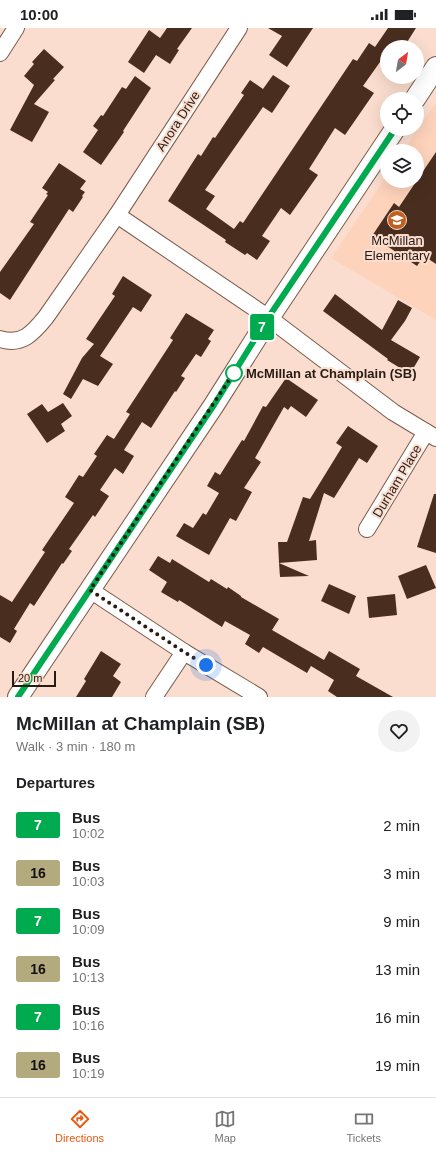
<!DOCTYPE html>
<html lang="en">
<head>
<meta charset="utf-8">
<style>
	body { margin:0; font-family:Helvetica,sans-serif; background:#f2f2f2; color:#202124; height:100vh; display:flex; flex-direction:column; font-size:15px; white-space:nowrap }
	* { box-sizing:border-box; margin:0 }
	p { font-size:13px; color:#757577 }
	.icon { flex:none; width:22px; height:22px; fill:none; stroke:currentColor; stroke-width:2; stroke-linecap:round; stroke-linejoin:round }
	.map { position:relative; height:669px; overflow:hidden }
	.drawer { display:flex; flex-direction:column; background:#fff; flex:1 }
	.drawer>* { flex:none }
	.badge { padding:0 8px; border-radius:3px; font-size:14px; line-height:26px }
	.needle { width:26px; rotate:31deg }
	.controls { position:absolute; left:380px; top:12px; display:grid; gap:8px }
	.controls a { display:grid; place-items:center; width:44px; height:44px; border-radius:50%; background:#fff; box-shadow:0 4px 16px #0002; font-size:20px }
	.scale { position:absolute; left:12px; bottom:10px; width:44px; box-sizing:border-box; padding-left:4px; border:2px solid #281b14; border-top:0; font-size:11px; line-height:14px; white-space:nowrap; color:#281b14; -webkit-text-stroke:3px #faddce; paint-order:stroke }
	.you { position:absolute; width:20px; height:20px; margin:-10px; border:3px solid #fff; border-radius:50%; background:#1a73e8; box-shadow:0 0 0 6px #1a73e833 }
	.map>.badge { position:absolute; translate:-50% -50%; box-shadow:0 0 0 2px #fff }
	h2 { padding:0 16px; font-size:15px; line-height:36px }
	.round { display:grid; place-items:center; flex:none; width:42px; height:42px; border-radius:21px; background:#f2f2f2 }
	.head { display:flex; align-items:center; justify-content:space-between; height:68px; padding:0 16px }
	h1 { font-size:19px; font-weight:800; line-height:30px }
	ul { padding:0; list-style:none }
	li { display:flex; align-items:center; gap:12px; height:48px; padding:0 16px }
	li div { flex:1 }
	li b { display:block; font-size:15px }
	li em { font-style:normal }
	li .badge { min-width:44px; font-weight:700; text-align:center }
	.status { display:flex; justify-content:space-between; align-items:center; height:28px; padding:0 20px; background:#fff; direction:ltr }
	.status svg { height:11px; fill:currentColor }
	.menu { display:flex; justify-content:space-around; align-items:center; height:56px; border-top:1px solid #e0e0e0; background:#fff; font-size:11px; color:#757577 }
	.menu a { display:grid; justify-items:center; gap:2px }
	.menu .current { color:#ea580c }
	.map>svg:first-child { display:block }
	.built { fill:#fed3bc }
	.building { fill:#492e1f }
	.lines { fill:none; stroke-linecap:round; stroke-linejoin:round }
	.minor-casing { stroke:#7a5c4c; stroke-width:18 }
	.tertiary-casing { stroke:#7a5c4c; stroke-width:22 }
	.minor { stroke:#fff; stroke-width:16 }
	.tertiary { stroke:#fff; stroke-width:20 }
	.line-casing { stroke:#fff; stroke-width:9 }
	.line { stroke:#00aa4f; stroke-width:6 }
	.walk { stroke:#281b14; stroke-width:4; stroke-dasharray:0 7.2 }
	.stop-dot { fill:#fff; stroke:#00aa4f; stroke-width:2 }
	.labels { text-anchor:middle; dominant-baseline:central; stroke-width:4; stroke-linejoin:round; paint-order:stroke }
	.street-label { font-size:13px; fill:#281b14; stroke:#faddce }
	.poi-label { font-size:13px; fill:#281b14; stroke:#faddce }
	.stop-label { font-size:13px; font-weight:bold; fill:#281b14; stroke:#faddce; text-anchor:start }
</style>
</head>
<body>
<div class="status"><b>10:00</b><svg viewBox="0 0 49 12"><path d="M0 12V9h3v3zM5 12V6h3v6zM10 12V3h3v9zM15 12V0h3v12zM26 1h20v11H26zM47 4h2v5h-2z"/></svg></div>
<div class="map">
<svg width="436" height="669" viewBox="0 0 436 669">
	<rect width="100%" height="100%" fill="#faddce"/>
	<!-- built -->
	<polygon class="built" points="436,74 436,292 331,230 387,147 387,153 417,153 417,123 403,123"/>
	<!-- building -->
	<g class="building">
		<polygon points="167,0 192,0 177,21 179,22 170,36 156,27 144,45 128,34 149,2 160,10"/>
		<polygon points="268,0 313,0 287,39 269,27 282,8"/>
		<polygon points="388,0 416,0 404,19 387,19 387,39 380,34 363,58 374,65 345,107 335,100 309,141 318,147 290,187 281,180 262,208 270,213 257,232 247,225 245,227 225,214 226,212 168,173 198,126 201,128 213,109 215,110 244,67 241,65 250,52 263,61 273,47 290,58 272,85 263,79 205,162 215,168 206,181 234,201 240,193 243,195 353,31 357,33 369,15 375,19"/>
		<polygon points="44,21 64,39 53,51 55,52 34,76 49,84 32,114 10,102 34,57 24,48 34,36 32,34"/>
		<polygon points="135,48 151,60 123,103 124,104 101,137 83,124 98,102 93,98 101,87 103,88 122,59 126,61"/>
		<polygon points="436,124 436,236 424,228 417,238 372,208 394,175 399,179"/>
		<polygon points="59,135 86,153 80,161 85,164 82,168 83,169 73,184 69,181 10,272 0,265 0,244 34,196 30,194 48,167 46,166 48,164 42,160"/>
		<polygon points="123,248 152,267 141,284 133,279 100,328 113,336 98,358 83,351 71,371 63,366 82,330 94,316 86,311 115,268 112,266"/>
		<polygon points="335,266 382,302 398,272 412,280 405,293 391,312 420,329 410,346 387,332 388,331 323,283"/>
		<polygon points="186,285 214,302 208,311 211,313 201,329 196,326 181,348 185,350 176,364 175,363 151,400 142,394 124,422 134,428 123,446 115,440 100,462 109,468 95,489 93,487 69,521 72,523 63,536 62,535 34,578 30,575 14,601 17,603 10,615 0,609 0,567 12,574 45,524 42,522 74,475 65,469 79,447 83,449 97,428 94,426 107,407 114,411 130,386 126,384 173,312 170,310"/>
		<polygon points="286,350 318,372 306,389 291,378 288,382 284,379 255,430 261,434 244,460 252,464 236,493 230,490 209,527 176,508 184,495 193,500 203,485 206,487 219,465 207,458 215,444 220,447 242,412 244,413 263,378 266,379"/>
		<polygon points="63,375 72,388 61,396 65,403 47,415 27,386 42,376 48,384"/>
		<polygon points="348,398 378,418 367,435 359,430 334,470 324,465 309,513 316,512 317,532 279,535 278,514 287,514 303,469 310,471 342,419 336,415"/>
		<polygon points="434,466 436,466 436,525 417,519"/>
		<polygon points="158,528 170,535 172,531 209,554 211,551 227,561 228,559 241,568 241,569 279,591 272,602 324,632 329,623 360,641 356,648 393,669 337,669 328,663 334,652 311,638 307,645 263,619 259,625 245,616 250,607 225,593 222,599 179,572 178,574 161,564 167,554 149,542"/>
		<polygon points="279,535 309,548 280,549"/>
		<polygon points="426,537 436,560 407,571 398,548"/>
		<polygon points="329,556 356,568 349,586 321,573"/>
		<polygon points="395,566 397,587 369,590 367,569"/>
		<polygon points="101,623 121,636 113,648 121,654 112,669 76,669 86,653 84,651"/>
	</g>
	<g class="lines">
		<defs>
			<g id="minor">
				<polyline points="0,25 16,0"/>
				<polyline points="117,187 269,290 393,384 436,410"/>
				<path d="M0,311C22,318 33,305 46,289L117,187L239,0"/>
				<polyline points="367,501 426,404"/>
				<polyline points="90,562 184,624 259,669"/>
				<polyline points="154,669 184,624"/>
			</g>
			<g id="tertiary">
				<polyline points="415,71 436,39"/>
				<polyline points="18,669 214,377 269,290 395,101"/>
			</g>
		</defs>
		<!-- minor casing -->
		<use href="#minor" class="minor-casing"/>
		<!-- tertiary casing -->
		<use href="#tertiary" class="tertiary-casing"/>
		<!-- minor -->
		<use href="#minor" class="minor"/>
		<!-- tertiary -->
		<use href="#tertiary" class="tertiary"/>
	</g>
	<g class="lines">
		<defs>
			<polyline id="line" points="18,669 214,377 268,290 395,101"/>
		</defs>
		<!-- line casing -->
		<use href="#line" class="line-casing"/>
		<!-- line -->
		<use href="#line" class="line"/>
		<!-- walk -->
		<polyline class="walk" points="206,637 184,624 90,562 235,343 234,345"/>
	</g>
	<!-- icons -->
	<defs>
		<symbol id="school-disc" viewBox="-11 -11 22 22"><circle r="9.5" fill="#c05f1f" stroke="#faddce"/><path d="M0-5L7-2L0 1L-7-2ZM-4 1L0 2.5L4 1V4Q0 6-4 4Z" fill="#fff"/></symbol>
	</defs>
	<g fill-rule="evenodd">
		<use href="#school-disc" x="386" y="181" width="22" height="22"/>
	</g>
	<!-- markers -->
	<circle class="stop-dot" cx="234" cy="345" r="8"/>
	<g class="labels">
		<!-- street labels -->
		<g class="street-label">
			<text transform="translate(178 93) rotate(-57)">Anora Drive</text>
			<text transform="translate(397 453) rotate(-59)">Durham Place</text>
		</g>
		<!-- poi labels -->
		<g class="poi-label">
			<text x="397" y="212">McMillan<tspan x="397" dy="15">Elementary</tspan></text>
		</g>
		<!-- stop labels -->
		<g class="stop-label">
			<text x="246" y="345">McMillan at Champlain (SB)</text>
		</g>
	</g>
</svg>
<div class="controls">
<a><svg class="needle" viewBox="-14 -14 28 28"><path d="M0-13l5 13h-10z" fill="#e53935"/><path d="M0 13l5-13h-10z" fill="#757577"/></svg></a>
<a><svg class="icon" aria-label="locate" viewBox="0 0 24 24"><circle cx="12" cy="12" r="6"/><path d="M12 2v4M12 18v4M2 12h4M18 12h4"/></svg></a>
<a><svg class="icon" aria-label="layers" viewBox="0 0 24 24"><path d="M12 4l9 5-9 5-9-5zM3 14l9 5 9-5"/></svg></a>
</div>
<div class="scale">20 m</div>
<div class="you" style="left:206px;top:637px"></div>
<b class="badge" style="left:262px;top:299px;background:#00aa4f;color:#fff">7</b>
</div>
<section class="drawer">
<div class="head"><div><h1>McMillan at Champlain (SB)</h1><p>Walk · 3 min · 180 m</p></div><a class="round"><svg class="icon" aria-label="heart" viewBox="0 0 24 24"><path d="M12 20l-8-8c-3-5 5-10 8-4 3-6 11-1 8 4z"/></svg></a></div>
<h2>Departures</h2>
<ul>
<li><span class="badge" style="background:#00aa4f;color:#fff">7</span><div><b>Bus</b><p>10:02</p></div><em>2 min</em></li>
<li><span class="badge" style="background:#b3aa7e;color:#111">16</span><div><b>Bus</b><p>10:03</p></div><em>3 min</em></li>
<li><span class="badge" style="background:#00aa4f;color:#fff">7</span><div><b>Bus</b><p>10:09</p></div><em>9 min</em></li>
<li><span class="badge" style="background:#b3aa7e;color:#111">16</span><div><b>Bus</b><p>10:13</p></div><em>13 min</em></li>
<li><span class="badge" style="background:#00aa4f;color:#fff">7</span><div><b>Bus</b><p>10:16</p></div><em>16 min</em></li>
<li><span class="badge" style="background:#b3aa7e;color:#111">16</span><div><b>Bus</b><p>10:19</p></div><em>19 min</em></li>
</ul>
</section>
<nav class="menu">
<a class="current"><svg class="icon" aria-label="directions" viewBox="0 0 24 24"><path d="M12 3l9 9-9 9-9-9zM9 14v-3h6M13 9l2 2-2 2"/></svg>Directions</a>
<a><svg class="icon" aria-label="map" viewBox="0 0 24 24"><path d="M3 6l6-2 6 2 6-2v14l-6 2-6-2-6 2zM9 4v14M15 6v14"/></svg>Map</a>
<a><svg class="icon" aria-label="tickets" viewBox="0 0 24 24"><path d="M3 7h18v10H3zM15 7v10"/></svg>Tickets</a>
</nav>
</body>
</html>
